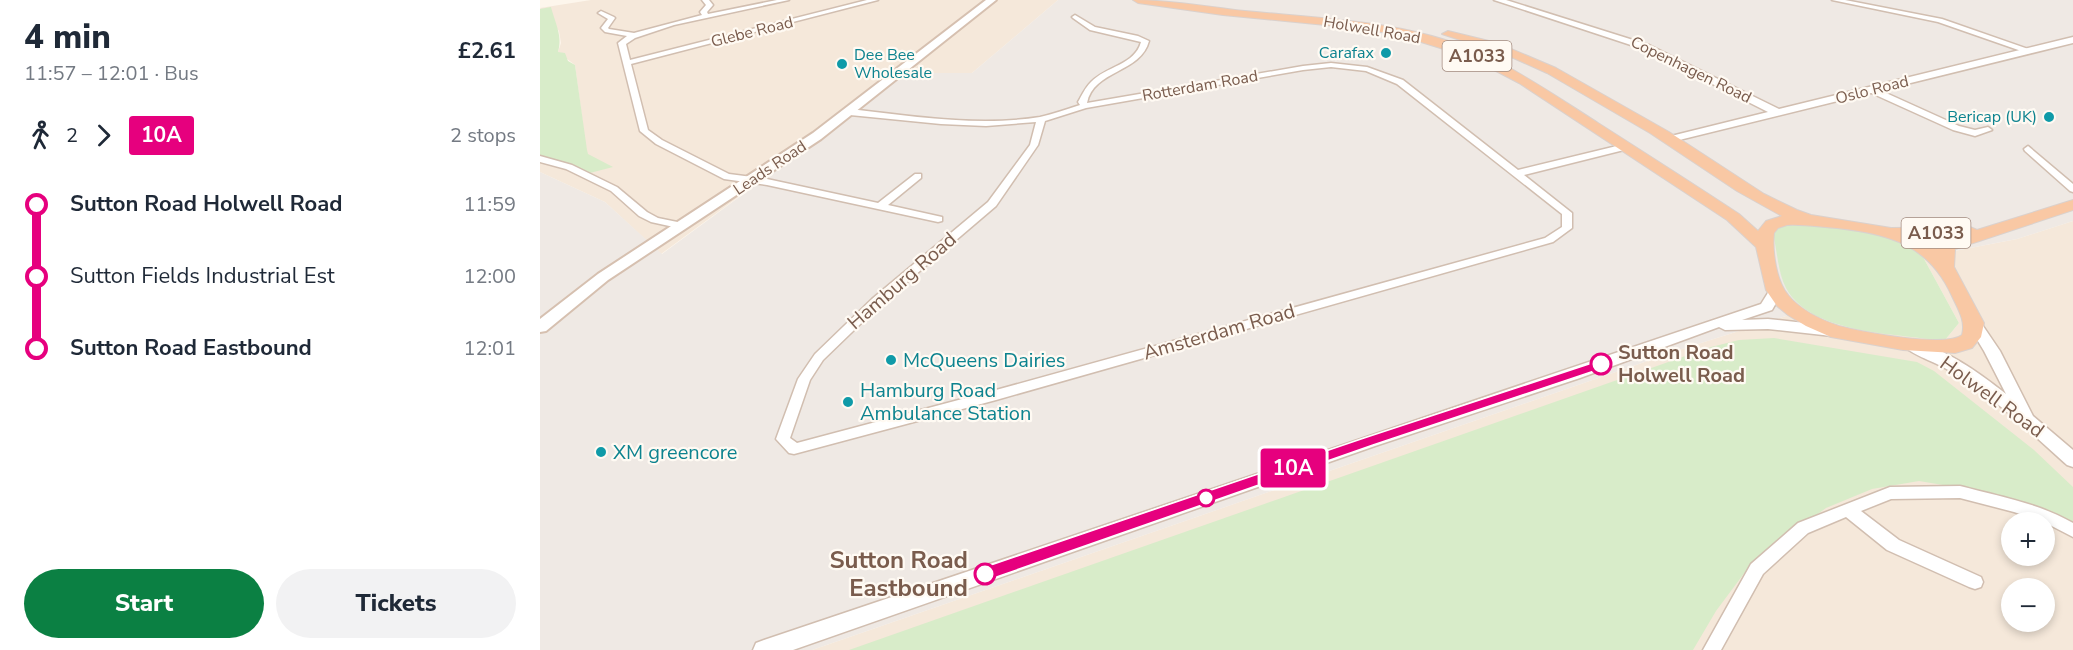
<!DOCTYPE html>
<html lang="en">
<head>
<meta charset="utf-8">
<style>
	body { margin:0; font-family:"Nunito Sans",sans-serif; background:#f2f2f3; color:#1f2937; height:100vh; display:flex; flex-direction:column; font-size:22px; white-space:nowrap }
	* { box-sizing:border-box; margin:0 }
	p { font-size:20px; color:#747a83 }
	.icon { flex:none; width:33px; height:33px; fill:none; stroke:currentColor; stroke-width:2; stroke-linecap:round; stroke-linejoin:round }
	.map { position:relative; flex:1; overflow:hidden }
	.drawer { display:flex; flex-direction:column; background:#fff; width:540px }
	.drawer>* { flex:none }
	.badge { padding:0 12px; border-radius:4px; font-size:21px; line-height:39px }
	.tools { position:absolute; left:1461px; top:512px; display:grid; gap:12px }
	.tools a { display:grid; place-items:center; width:54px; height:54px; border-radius:50%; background:#fff; box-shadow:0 3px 9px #0003; font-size:30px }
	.map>.badge { position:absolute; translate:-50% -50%; box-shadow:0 0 0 3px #fff }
	.legs { display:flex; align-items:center; gap:9px; height:66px; padding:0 24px; font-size:20px }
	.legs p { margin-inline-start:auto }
	.overview { display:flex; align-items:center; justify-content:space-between; height:102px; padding:0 24px }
	h1 { font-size:33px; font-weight:800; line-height:45px }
	.action { display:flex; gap:12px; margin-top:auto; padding:12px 24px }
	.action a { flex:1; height:69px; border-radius:36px; background:#0b8043; color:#fff; font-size:24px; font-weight:800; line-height:69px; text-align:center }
	.action a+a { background:#f2f2f3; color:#1f2937 }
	ul { padding:0 24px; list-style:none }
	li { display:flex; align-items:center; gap:21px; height:72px; font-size:22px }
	li i { display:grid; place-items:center; width:9px; height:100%; margin:0 8px; background:currentColor }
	li i::after { content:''; width:15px; height:15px; margin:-8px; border:4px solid; border-radius:50%; background:#fff }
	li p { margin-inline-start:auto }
	li:first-child i { background:linear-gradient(#0000 50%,currentColor 0) }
	li:last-child i { background:linear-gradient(currentColor 50%,#0000 0) }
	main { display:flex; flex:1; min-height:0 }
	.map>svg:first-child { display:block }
	.residential { fill:#f5e8da; fill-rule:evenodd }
	.industrial { fill:#efe9e4 }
	.green { fill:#d8ecc9 }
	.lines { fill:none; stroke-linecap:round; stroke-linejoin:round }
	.minor-casing { stroke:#d1beb0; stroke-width:3 }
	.tertiary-casing { stroke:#d1beb0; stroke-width:3 }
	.secondary-casing { stroke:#d6c0b0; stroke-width:4 }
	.trunk-casing { stroke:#dad1cd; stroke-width:2 }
	.minor { fill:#fff; fill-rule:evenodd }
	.tertiary { fill:#fff; fill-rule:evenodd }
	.secondary { fill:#fff; fill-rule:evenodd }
	.trunk { fill:#f9c8a4; fill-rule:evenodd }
	.line-1 { fill:#e6007e; stroke:#fff; stroke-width:1.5 }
	.culture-dot { fill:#0f9aa8; stroke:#fffaf3; stroke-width:2 }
	.stop-1-dot { fill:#fff; stroke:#e6007e; stroke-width:3 }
	.labels { text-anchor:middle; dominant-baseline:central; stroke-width:4.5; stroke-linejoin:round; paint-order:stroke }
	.far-street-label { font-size:16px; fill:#7a5c4d; stroke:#fffaf3 }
	.far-culture-label { font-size:16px; fill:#0d838f; stroke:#fffaf3; text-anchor:end }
	.shield { fill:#fffaf3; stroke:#a28b7f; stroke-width:1.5 }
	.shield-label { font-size:18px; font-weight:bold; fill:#7a5c4d }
	.street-label { font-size:20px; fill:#7a5c4d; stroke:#fffaf3 }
	.stop-label { font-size:20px; font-weight:bold; fill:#7a5c4d; stroke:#fffaf3; text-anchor:start }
	.culture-label { font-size:20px; fill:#0d838f; stroke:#fffaf3; text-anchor:start }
	.near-stop-label { font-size:24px; font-weight:bold; fill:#7a5c4d; stroke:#fffaf3; text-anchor:end }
</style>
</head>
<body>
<main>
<section class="drawer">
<div class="overview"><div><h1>4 min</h1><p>11:57 – 12:01 · Bus</p></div><b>£2.61</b></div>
<div class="legs"><svg class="icon" aria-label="walk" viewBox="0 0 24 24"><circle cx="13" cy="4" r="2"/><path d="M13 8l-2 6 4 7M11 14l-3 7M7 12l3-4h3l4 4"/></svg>2<svg class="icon" aria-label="forward" viewBox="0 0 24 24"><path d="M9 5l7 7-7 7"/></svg><b class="badge" style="background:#e6007e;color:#fff">10A</b><p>2 stops</p></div>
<ul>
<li><i style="color:#e6007e"></i><b>Sutton Road Holwell Road</b><p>11:59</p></li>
<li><i style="color:#e6007e"></i><span>Sutton Fields Industrial Est</span><p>12:00</p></li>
<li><i style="color:#e6007e"></i><b>Sutton Road Eastbound</b><p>12:01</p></li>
</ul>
<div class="action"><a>Start</a><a>Tickets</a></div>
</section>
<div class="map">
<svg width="1533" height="650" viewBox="0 0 1533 650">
	<rect width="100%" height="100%" fill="#fdf6ec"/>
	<!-- residential -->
	<g class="residential">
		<polygon points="51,0 518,0 432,73 367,73 121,254 65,202 0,172 0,145 43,125 35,65 18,52 21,43 19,31 0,8"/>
		<path d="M1533,221V650H272L1142,349L1265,310L1285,321L1307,327L1405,340L1419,323L1383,257L1477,239ZM1472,522H1504V555H1472ZM1472,588H1504V621H1472Z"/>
	</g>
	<!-- industrial -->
	<polygon class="industrial" points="518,0 1533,0 1533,221 1477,239 1383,257 1253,298 1265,310 1142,349 272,650 0,650 0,172 65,202 122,254 367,73 432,73"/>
	<!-- green -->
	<g class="green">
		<path d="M11,7C15,23 23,36 18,52L25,53L28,61L35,65L47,150L48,154L73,167L46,174L35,167L0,157V9Z"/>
		<path d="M1263,223L1337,234L1371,247L1383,257L1419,323L1405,340H1395C1350,333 1270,333 1246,288C1238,273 1237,250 1233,233C1242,224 1251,224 1263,223Z"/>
		<polygon points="1234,338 1377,362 1394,371 1494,450 1533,487 1533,526 1451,493 1379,481 1332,489 1286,508 1214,560 1176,611 1153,650 309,650 1171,347 1199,340"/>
	</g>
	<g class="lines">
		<defs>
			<g id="minor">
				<polygon points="162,0 169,0 173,5 167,12 168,14 237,0 249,0 134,25 95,38 86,44 90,60 327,0 338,0 91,64 108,130 122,140 189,174 227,179 338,203 375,174 381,174 381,178 348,205 402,217 402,221 398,222 227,185 184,179 116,144 100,131 78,43 87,36 65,32 61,28 68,19 58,13 61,11 74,17 75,18 68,28 69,29 94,33 162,15 160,12 166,5"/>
				<polygon points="1292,0 1305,0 1402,19 1494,51 1487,53 1398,22"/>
				<path d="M535,15L555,27L598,36L609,41C601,73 553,70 547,103L763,66L791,63L827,67L863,80L978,170L1085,144L1089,147L1088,149L984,175L1032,213V228L1013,242L456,400L254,454L249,453L236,439L258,379L275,354L332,299L448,202L490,145L496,122L446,126L401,124L310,115L306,112L310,109C372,116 438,127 500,117C513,114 527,109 540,105L538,102C542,95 545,88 551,82C566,66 595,65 601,42L550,30L533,18L532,17ZM791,67L826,71L857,84L1022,214V227L1005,238L456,390L257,443L250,438L270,380L283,360L340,305L456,206L498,145L505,121L546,108L763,70Z"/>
				<polygon points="1329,88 1335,88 1419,126 1435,130 1448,127 1452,130 1435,136 1413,130 1329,92"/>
				<polygon points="1488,146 1533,184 1533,192 1530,191 1485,151 1484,149"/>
				<polygon points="0,156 32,165 77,187 107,212 118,218 147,224 148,226 143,229 111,222 99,216 71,191 26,169 0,162"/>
				<path d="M1420,486C1458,496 1498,503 1533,523V537L1504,522L1474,512L1420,498L1351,499L1321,511L1359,540L1441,577L1443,582L1441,587L1435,589L1429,587L1347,550L1306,517L1268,533L1223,574L1181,650H1163L1211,564L1258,523L1350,487Z"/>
			</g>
			<g id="tertiary">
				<polygon points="954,0 966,0 1109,45 1239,109 1533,37 1533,43 1131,142 1127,141 1127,137 1228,112 1103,49"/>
				<polygon points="1236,287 1243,291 1232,310 1202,320 1228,319 1292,326 1297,328 1300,331 1297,334 1292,336 1228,329 1185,330 1179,327 1040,378 835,446 253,650 213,650 216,643 224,640 1221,304 1231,288"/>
				<path d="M1434,318L1439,320L1460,351L1493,416L1533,450V467L1527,465C1488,430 1449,392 1403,367C1394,362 1369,353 1363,345L1371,340C1406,349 1438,372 1466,394L1444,351L1427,323Z"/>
			</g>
			<polygon id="secondary" points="446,0 456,0 281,139 68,280 6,331 0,332 0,319 58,274 273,133"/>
			<path id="trunk" d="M593,0C631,0 668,7 705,11C787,19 874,21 949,57C987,76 1022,100 1058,123C1105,153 1152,183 1199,214L1218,231L1226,221L1242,216L1197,191L1110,133L1007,73L969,56L902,34L908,31L957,43L1016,68L1129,132L1224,194L1257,210L1271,215L1351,228L1430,227L1437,230L1533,200V210L1415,249L1414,267L1444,323L1441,337L1432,348L1415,353L1363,350L1291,337L1266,326L1248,315L1237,306L1226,290L1216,247L1187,220L979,83L939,62L910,51L862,36L826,29L683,15L598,3ZM1247,225C1264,224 1280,227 1297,228C1350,234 1389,245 1412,296C1418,309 1426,321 1422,335C1406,348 1321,332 1299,326C1281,320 1260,310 1248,295C1236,281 1232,250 1234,233L1238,228ZM1376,236L1417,237L1400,242L1397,249Z"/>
		</defs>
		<!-- minor casing -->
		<use href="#minor" class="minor-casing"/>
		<!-- tertiary casing -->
		<use href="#tertiary" class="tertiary-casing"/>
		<!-- secondary casing -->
		<use href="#secondary" class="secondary-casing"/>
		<!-- trunk casing -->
		<use href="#trunk" class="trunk-casing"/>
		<!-- minor -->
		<use href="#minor" class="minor"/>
		<!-- tertiary -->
		<use href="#tertiary" class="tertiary"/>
		<!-- secondary -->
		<use href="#secondary" class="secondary"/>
		<!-- trunk -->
		<use href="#trunk" class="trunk"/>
	</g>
	<!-- line-1 -->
	<polygon class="line-1" points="1061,360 1067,364 1066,367 833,445 445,581 440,579 437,574 440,569 445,567 824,438"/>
	<!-- markers -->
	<g class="culture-dot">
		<circle cx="846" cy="53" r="6"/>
		<circle cx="302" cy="64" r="6"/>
		<circle cx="1509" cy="117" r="6"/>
		<circle cx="351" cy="360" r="6"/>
		<circle cx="308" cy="402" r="6"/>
		<circle cx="61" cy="452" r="6"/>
	</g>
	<g class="stop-1-dot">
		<circle cx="1061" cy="364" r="10"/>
		<circle cx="666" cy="498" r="8"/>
		<circle cx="445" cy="574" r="10"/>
	</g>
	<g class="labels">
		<!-- far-street labels -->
		<g class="far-street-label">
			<text transform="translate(832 30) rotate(10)">Holwell Road</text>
			<text transform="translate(212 32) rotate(-14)">Glebe Road</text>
			<text transform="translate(1151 70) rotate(26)">Copenhagen Road</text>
			<text transform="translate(660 86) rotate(-10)">Rotterdam Road</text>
			<text transform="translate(1332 90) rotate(-14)">Oslo Road</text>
			<text transform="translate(230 168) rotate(-34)">Leads Road</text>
		</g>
		<!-- far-culture labels -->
		<g class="far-culture-label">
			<text x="834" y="53">Carafax</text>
			<text x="314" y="55" text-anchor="start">Dee Bee<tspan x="314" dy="18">Wholesale</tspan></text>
			<text x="1497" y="117">Bericap (UK)</text>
		</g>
		<!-- shield labels -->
		<g class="shield">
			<rect x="902.5" y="41" width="69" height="30" rx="4.5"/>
			<rect x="1361.5" y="218" width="69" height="30" rx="4.5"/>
		</g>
		<g class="shield-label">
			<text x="937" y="56">A1033</text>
			<text x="1396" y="233">A1033</text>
		</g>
		<!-- street labels -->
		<g class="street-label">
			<text transform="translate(362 281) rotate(-41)">Hamburg Road</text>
			<text transform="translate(679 332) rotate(-16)">Amsterdam Road</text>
			<text transform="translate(1452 397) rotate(36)">Holwell Road</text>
		</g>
		<!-- stop labels -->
		<g class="stop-label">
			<text x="1078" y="352">Sutton Road<tspan x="1078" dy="23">Holwell Road</tspan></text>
		</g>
		<!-- culture labels -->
		<g class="culture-label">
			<text x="363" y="360">McQueens Dairies</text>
			<text x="320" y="390">Hamburg Road<tspan x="320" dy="23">Ambulance Station</tspan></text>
			<text x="73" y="452">XM greencore</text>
		</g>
		<!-- near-stop labels -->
		<g class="near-stop-label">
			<text x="428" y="560">Sutton Road<tspan x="428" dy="28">Eastbound</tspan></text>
		</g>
	</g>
</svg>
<div class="tools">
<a>+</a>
<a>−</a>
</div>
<b class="badge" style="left:753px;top:468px;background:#e6007e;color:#fff">10A</b>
</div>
</main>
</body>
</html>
